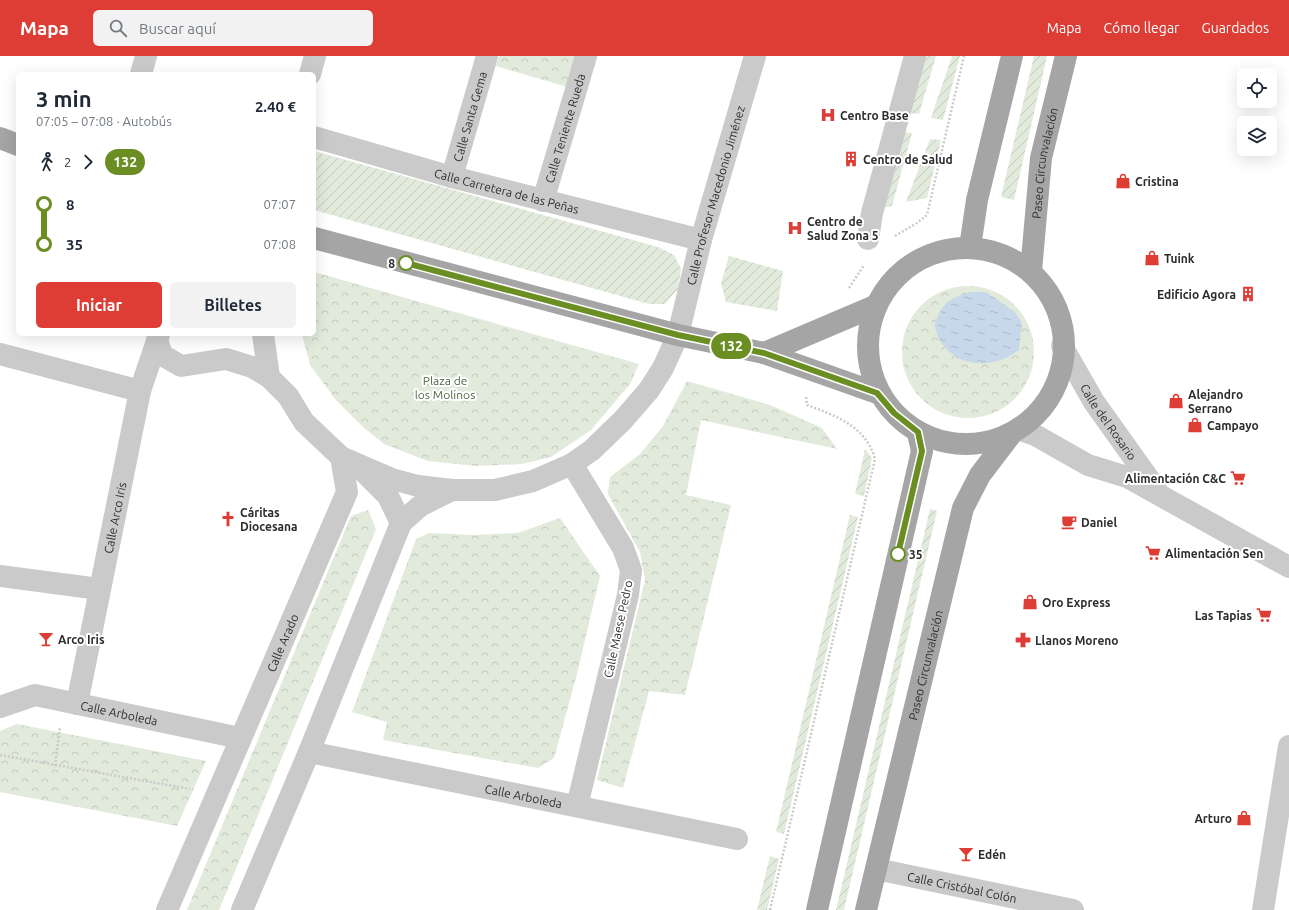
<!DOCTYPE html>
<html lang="es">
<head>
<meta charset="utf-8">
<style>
	body { margin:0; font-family:Ubuntu,sans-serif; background:#f2f2f3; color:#1f2937; height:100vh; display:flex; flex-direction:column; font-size:15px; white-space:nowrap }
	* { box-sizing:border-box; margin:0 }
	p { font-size:13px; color:#747a83 }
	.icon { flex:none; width:22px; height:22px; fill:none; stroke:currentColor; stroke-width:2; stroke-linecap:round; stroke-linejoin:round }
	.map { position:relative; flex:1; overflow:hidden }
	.drawer { position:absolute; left:16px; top:16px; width:300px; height:264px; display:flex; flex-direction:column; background:#fff; border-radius:6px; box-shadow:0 4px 16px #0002 }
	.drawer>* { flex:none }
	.badge { padding:0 8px; border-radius:13px; font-size:14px; line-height:26px }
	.buttons { position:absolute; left:1237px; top:12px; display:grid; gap:8px }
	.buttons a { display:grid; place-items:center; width:40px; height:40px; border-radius:6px; background:#fff; box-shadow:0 4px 16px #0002; font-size:20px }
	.map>.badge { position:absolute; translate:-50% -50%; box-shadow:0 0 0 2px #fff }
	.legs { display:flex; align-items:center; gap:6px; height:44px; padding:0 20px; font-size:13px }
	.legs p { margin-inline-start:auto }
	.head { display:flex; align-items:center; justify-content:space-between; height:68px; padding:0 20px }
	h1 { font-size:22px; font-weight:700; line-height:30px }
	.cta { display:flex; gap:8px; margin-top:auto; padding:8px 20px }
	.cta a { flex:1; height:46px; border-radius:6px; background:#de3d35; color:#fff; font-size:16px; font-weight:700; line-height:46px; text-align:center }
	.cta a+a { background:#f2f2f3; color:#1f2937 }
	ul { padding:0 20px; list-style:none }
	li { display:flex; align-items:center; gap:14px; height:40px; font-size:15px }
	li i { display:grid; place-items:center; width:6px; height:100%; margin:0 5px; background:currentColor }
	li i::after { content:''; width:10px; height:10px; margin:-5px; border:3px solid; border-radius:50%; background:#fff }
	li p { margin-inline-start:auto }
	li:first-child i { background:linear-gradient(#0000 50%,currentColor 0) }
	li:last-child i { background:linear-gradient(currentColor 50%,#0000 0) }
	header { display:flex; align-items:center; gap:24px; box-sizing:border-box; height:56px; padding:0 20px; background:#de3d35; color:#fff }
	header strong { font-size:19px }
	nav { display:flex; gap:22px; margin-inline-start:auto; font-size:14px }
	.search { width:280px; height:36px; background:#f2f2f3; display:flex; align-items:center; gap:10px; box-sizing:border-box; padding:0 14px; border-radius:6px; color:#747a83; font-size:15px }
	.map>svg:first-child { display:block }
	.forest { fill:url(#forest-crowns) }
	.garden { fill:url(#garden-furrows) }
	.water { fill:url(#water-ripples) }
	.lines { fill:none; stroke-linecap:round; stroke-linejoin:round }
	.path { stroke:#cacaca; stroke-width:2.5; stroke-dasharray:2 2; stroke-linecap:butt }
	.minor { stroke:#cacaca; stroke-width:22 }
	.major { stroke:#a5a5a5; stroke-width:22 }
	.line-1-casing { stroke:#fff; stroke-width:9 }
	.line-1 { stroke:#6b8e23; stroke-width:6 }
	.stop-1-dot { fill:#fff; stroke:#6b8e23; stroke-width:2 }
	.labels { text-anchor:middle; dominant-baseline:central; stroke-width:4; stroke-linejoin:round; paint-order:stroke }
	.poi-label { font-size:12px; font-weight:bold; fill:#2d2d2d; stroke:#fff; text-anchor:start }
	.street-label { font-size:12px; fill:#2d2d2d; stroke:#fff }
	.stop-label { font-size:12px; font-weight:bold; fill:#2d2d2d; stroke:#fff; text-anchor:end }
	.park-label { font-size:12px; fill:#4b673c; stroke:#fff }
</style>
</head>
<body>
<header>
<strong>Mapa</strong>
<div class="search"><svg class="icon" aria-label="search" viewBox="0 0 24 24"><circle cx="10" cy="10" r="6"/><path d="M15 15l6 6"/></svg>Buscar aquí</div>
<nav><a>Mapa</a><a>Cómo llegar</a><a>Guardados</a></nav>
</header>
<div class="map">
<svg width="1289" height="854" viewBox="0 0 1289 854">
	<defs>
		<pattern id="forest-crowns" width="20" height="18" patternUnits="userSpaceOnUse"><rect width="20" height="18" fill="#e1eadb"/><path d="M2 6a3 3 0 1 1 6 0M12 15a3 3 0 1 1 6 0" fill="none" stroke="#c1c9bc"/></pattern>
		<pattern id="garden-furrows" width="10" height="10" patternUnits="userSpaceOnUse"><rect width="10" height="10" fill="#e1eadb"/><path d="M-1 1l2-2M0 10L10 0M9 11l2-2" fill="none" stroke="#c1c9bc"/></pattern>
		<pattern id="water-ripples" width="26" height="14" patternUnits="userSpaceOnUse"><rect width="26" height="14" fill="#c7d8ea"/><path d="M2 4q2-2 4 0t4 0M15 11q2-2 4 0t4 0" fill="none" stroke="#abbac9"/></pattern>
	</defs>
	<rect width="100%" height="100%" fill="#fff"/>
	<!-- forest -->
	<g class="forest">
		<polygon points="499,0 575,0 567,31 496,10"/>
		<polygon points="314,216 639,308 630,328 591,374 551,401 522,408 475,410 428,405 384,388 363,371 336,344 310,309 302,278 314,278"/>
		<circle cx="968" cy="296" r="66"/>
		<polygon points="687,325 770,349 822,372 837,393 701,364 686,439 731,449 685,639 649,635 623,732 597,724 645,524 640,496 608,438 610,421 640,398 663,370"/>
		<polygon points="368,454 376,473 219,854 187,854 351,460"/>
		<polygon points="560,462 600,520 577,618 554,702 538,712 383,684 387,666 352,656 416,483 429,477 474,479 518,477"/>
		<polygon points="17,668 206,705 177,770 0,736 0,675"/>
	</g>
	<!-- garden -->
	<g class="garden">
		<polygon points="926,0 936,0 919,58 909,57"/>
		<polygon points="952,0 960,0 943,64 931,62"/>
		<polygon points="1034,0 1047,0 1014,144 1001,141"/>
		<polygon points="904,76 912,77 892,150 882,152"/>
		<polygon points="930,83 941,84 927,142 906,146"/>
		<polygon points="314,95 658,191 674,199 681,213 678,233 665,248 649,248 314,154"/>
		<polygon points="729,200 783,215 777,255 726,246 721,227"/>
		<polygon points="865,393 872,402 864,440 855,438"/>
		<polygon points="930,453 937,455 844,854 836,854"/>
		<polygon points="850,459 858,461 784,778 776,776"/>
		<polygon points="770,800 779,803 767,854 757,854"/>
	</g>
	<!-- water -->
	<path class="water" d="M970,236H986L1015,256L1022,267L1019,294C995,312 960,314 941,286C938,282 936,274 934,269C943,247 947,243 970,236Z"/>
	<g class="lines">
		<!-- path -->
		<g class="path">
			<polyline points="895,180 917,167 927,159 964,0"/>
			<polyline points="849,232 864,209"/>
			<polyline points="0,699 190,733"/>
			<polyline points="55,710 60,671"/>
			<path d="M770,854L875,403C866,370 836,360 807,349L806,340"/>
		</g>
		<!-- minor -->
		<g class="minor">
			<polyline points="141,18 146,0"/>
			<polyline points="310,18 315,0"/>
			<path id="s1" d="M314,81L452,121L701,184"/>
			<path id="s2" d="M452,121L487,0"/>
			<path id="s3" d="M543,145L586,0"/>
			<polyline points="868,183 872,157 915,0"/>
			<polyline points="263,278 269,321"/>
			<path id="s4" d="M157,284L162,299L181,310L226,303L252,311L269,321L288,340L304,366L341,401L392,423L418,430L452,434H495L533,425L572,408L592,394L623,364L649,334L663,312L678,279L701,184L755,0"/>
			<path id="s5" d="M1062,290L1094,346L1156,433"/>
			<polyline points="0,298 140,335"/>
			<polyline points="1018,373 1035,379 1088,409 1127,421 1289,511"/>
			<polyline points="572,408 623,492 631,514 628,539 577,750"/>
			<polyline points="364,416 388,440 401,467"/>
			<polyline points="0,520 99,533"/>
			<path id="s6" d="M77,648L140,335L159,279"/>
			<path id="s7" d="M0,651L35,639L240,682"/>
			<path id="s8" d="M309,696L737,783"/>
			<path id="s9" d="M876,813L1073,854"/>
			<path id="s10" d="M167,854L347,436L341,401"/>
			<polyline points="242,854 309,696 401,467 420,450 452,434"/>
			<polyline points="1263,854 1289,690"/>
		</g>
		<!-- major -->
		<g class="major">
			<polyline points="0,82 18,89"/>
			<polyline points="314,182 678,279 764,297 877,337"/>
			<polyline points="970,191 977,144 1012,0"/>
			<circle cx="966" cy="290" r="98"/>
			<path id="s11" d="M1031,215L1041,102L1066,0"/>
			<polyline points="764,297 875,250"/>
			<polyline points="817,854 922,395 918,377"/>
			<path id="s12" d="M866,854L963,452L980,419L1012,377"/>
		</g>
	</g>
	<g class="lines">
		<defs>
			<polyline id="line-1" points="406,207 678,279 764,297 877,337 894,357 918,376 922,395 898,498"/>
		</defs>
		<!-- line-1 casing -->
		<use href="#line-1" class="line-1-casing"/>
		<!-- line-1 -->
		<use href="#line-1" class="line-1"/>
	</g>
	<!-- icons -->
	<defs>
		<symbol id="hospital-bare" viewBox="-9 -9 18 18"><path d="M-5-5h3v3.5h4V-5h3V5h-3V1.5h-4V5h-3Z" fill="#de3d35" stroke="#fff" stroke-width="2.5" paint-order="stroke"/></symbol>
		<symbol id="building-bare" viewBox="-9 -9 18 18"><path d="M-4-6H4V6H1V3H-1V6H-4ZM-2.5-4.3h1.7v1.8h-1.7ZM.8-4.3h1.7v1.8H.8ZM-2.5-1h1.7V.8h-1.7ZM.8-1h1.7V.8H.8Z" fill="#de3d35" stroke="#fff" stroke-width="2.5" paint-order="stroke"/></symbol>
		<symbol id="shop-bare" viewBox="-9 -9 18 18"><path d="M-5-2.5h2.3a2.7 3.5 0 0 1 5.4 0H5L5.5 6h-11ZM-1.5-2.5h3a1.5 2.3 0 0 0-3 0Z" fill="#de3d35" stroke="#fff" stroke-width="2.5" paint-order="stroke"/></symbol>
		<symbol id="supermarket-bare" viewBox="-9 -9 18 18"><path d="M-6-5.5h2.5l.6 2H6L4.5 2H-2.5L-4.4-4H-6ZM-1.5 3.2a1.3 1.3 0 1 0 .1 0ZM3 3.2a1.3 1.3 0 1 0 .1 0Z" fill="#de3d35" stroke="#fff" stroke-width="2.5" paint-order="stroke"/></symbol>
		<symbol id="church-bare" viewBox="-9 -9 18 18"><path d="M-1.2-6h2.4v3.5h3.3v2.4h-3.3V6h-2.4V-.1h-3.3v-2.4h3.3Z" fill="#de3d35" stroke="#fff" stroke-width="2.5" paint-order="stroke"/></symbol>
		<symbol id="cafe-bare" viewBox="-9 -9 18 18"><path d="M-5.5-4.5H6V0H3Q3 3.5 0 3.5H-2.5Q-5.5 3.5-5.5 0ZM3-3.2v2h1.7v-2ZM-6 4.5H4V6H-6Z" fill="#de3d35" stroke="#fff" stroke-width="2.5" paint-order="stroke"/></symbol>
		<symbol id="bar-bare" viewBox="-9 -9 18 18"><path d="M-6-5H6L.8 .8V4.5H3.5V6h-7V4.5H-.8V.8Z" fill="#de3d35" stroke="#fff" stroke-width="2.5" paint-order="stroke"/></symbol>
		<symbol id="pharmacy-bare" viewBox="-9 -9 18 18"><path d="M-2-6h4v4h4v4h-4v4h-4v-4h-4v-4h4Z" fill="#de3d35" stroke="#fff" stroke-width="2.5" paint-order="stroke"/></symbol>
	</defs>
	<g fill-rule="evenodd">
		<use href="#hospital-bare" x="817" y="48" width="22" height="22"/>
		<use href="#building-bare" x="840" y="92" width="22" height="22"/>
		<use href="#shop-bare" x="1112" y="114" width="22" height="22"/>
		<use href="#hospital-bare" x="784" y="161" width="22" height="22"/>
		<use href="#shop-bare" x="1141" y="191" width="22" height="22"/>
		<use href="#building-bare" x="1237" y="227" width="22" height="22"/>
		<use href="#shop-bare" x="1165" y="334" width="22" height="22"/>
		<use href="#shop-bare" x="1184" y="358" width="22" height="22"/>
		<use href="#supermarket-bare" x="1227" y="411" width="22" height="22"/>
		<use href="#church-bare" x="217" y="452" width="22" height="22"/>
		<use href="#cafe-bare" x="1058" y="455" width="22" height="22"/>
		<use href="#supermarket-bare" x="1142" y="486" width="22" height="22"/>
		<use href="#shop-bare" x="1019" y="535" width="22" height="22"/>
		<use href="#supermarket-bare" x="1253" y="548" width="22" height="22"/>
		<use href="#bar-bare" x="35" y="572" width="22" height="22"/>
		<use href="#pharmacy-bare" x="1012" y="573" width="22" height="22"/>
		<use href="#shop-bare" x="1233" y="751" width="22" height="22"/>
		<use href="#bar-bare" x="955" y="787" width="22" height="22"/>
	</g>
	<!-- markers -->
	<g class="stop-1-dot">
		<circle cx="406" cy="207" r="7"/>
		<circle cx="898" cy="498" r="7"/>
	</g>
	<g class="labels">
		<!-- poi labels -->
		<g class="poi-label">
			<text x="840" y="59">Centro Base</text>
			<text x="863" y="103">Centro de Salud</text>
			<text x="1135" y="125">Cristina</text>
			<text x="807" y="165">Centro de<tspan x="807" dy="14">Salud Zona 5</tspan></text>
			<text x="1164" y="202">Tuink</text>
			<text x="1236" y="238" text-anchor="end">Edificio Agora</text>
			<text x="1188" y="338">Alejandro<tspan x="1188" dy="14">Serrano</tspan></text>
			<text x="1207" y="369">Campayo</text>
			<text x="1226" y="422" text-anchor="end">Alimentación C&amp;C</text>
			<text x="240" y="456">Cáritas<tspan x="240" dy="14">Diocesana</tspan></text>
			<text x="1081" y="466">Daniel</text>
			<text x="1165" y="497">Alimentación Sen</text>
			<text x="1042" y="546">Oro Express</text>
			<text x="1252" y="559" text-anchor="end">Las Tapias</text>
			<text x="58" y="583">Arco Iris</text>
			<text x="1035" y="584">Llanos Moreno</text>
			<text x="1232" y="762" text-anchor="end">Arturo</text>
			<text x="978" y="798">Edén</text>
		</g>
		<!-- street labels -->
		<g class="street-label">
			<text stroke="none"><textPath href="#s2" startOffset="63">Calle Santa Gema</textPath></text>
			<text stroke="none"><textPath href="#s3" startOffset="76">Calle Teniente Rueda</textPath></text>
			<text stroke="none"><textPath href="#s11" startOffset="109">Paseo Circunvalación</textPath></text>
			<text stroke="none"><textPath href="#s1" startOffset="200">Calle Carretera de las Peñas</textPath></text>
			<text stroke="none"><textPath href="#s4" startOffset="794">Calle Profesor Macedonio Jiménez</textPath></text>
			<text stroke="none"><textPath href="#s5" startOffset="89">Calle del Rosario</textPath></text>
			<text stroke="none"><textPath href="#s6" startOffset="190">Calle Arco Iris</textPath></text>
			<text transform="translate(618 573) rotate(-78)">Calle Maese Pedro</text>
			<text stroke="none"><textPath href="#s10" startOffset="291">Calle Arado</textPath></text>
			<text stroke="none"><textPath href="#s12" startOffset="252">Paseo Circunvalación</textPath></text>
			<text stroke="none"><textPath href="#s7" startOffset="123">Calle Arboleda</textPath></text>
			<text stroke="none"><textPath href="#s8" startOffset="219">Calle Arboleda</textPath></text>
			<text stroke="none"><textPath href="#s9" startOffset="88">Calle Cristóbal Colón</textPath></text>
		</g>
		<!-- stop labels -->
		<g class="stop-label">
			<text x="395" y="207">8</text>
			<text x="909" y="498" text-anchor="start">35</text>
		</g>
		<!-- park labels -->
		<g class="park-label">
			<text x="445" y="324">Plaza de<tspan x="445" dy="14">los Molinos</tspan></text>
		</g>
	</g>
</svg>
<div class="buttons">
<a><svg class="icon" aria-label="locate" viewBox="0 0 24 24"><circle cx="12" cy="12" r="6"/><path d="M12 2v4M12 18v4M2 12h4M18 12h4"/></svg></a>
<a><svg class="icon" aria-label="layers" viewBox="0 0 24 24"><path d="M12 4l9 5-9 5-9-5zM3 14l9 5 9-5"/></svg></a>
</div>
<b class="badge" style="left:731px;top:290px;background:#6b8e23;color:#fff">132</b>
<section class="drawer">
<div class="head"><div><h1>3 min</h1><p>07:05 – 07:08 · Autobús</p></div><b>2.40 €</b></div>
<div class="legs"><svg class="icon" aria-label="walk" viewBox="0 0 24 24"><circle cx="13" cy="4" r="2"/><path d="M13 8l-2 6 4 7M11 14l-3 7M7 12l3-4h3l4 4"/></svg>2<svg class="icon" aria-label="forward" viewBox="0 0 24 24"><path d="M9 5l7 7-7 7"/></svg><b class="badge" style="background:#6b8e23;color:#fff">132</b></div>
<ul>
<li><i style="color:#6b8e23"></i><b>8</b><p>07:07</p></li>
<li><i style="color:#6b8e23"></i><b>35</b><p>07:08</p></li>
</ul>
<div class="cta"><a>Iniciar</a><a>Billetes</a></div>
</section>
</div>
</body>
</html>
